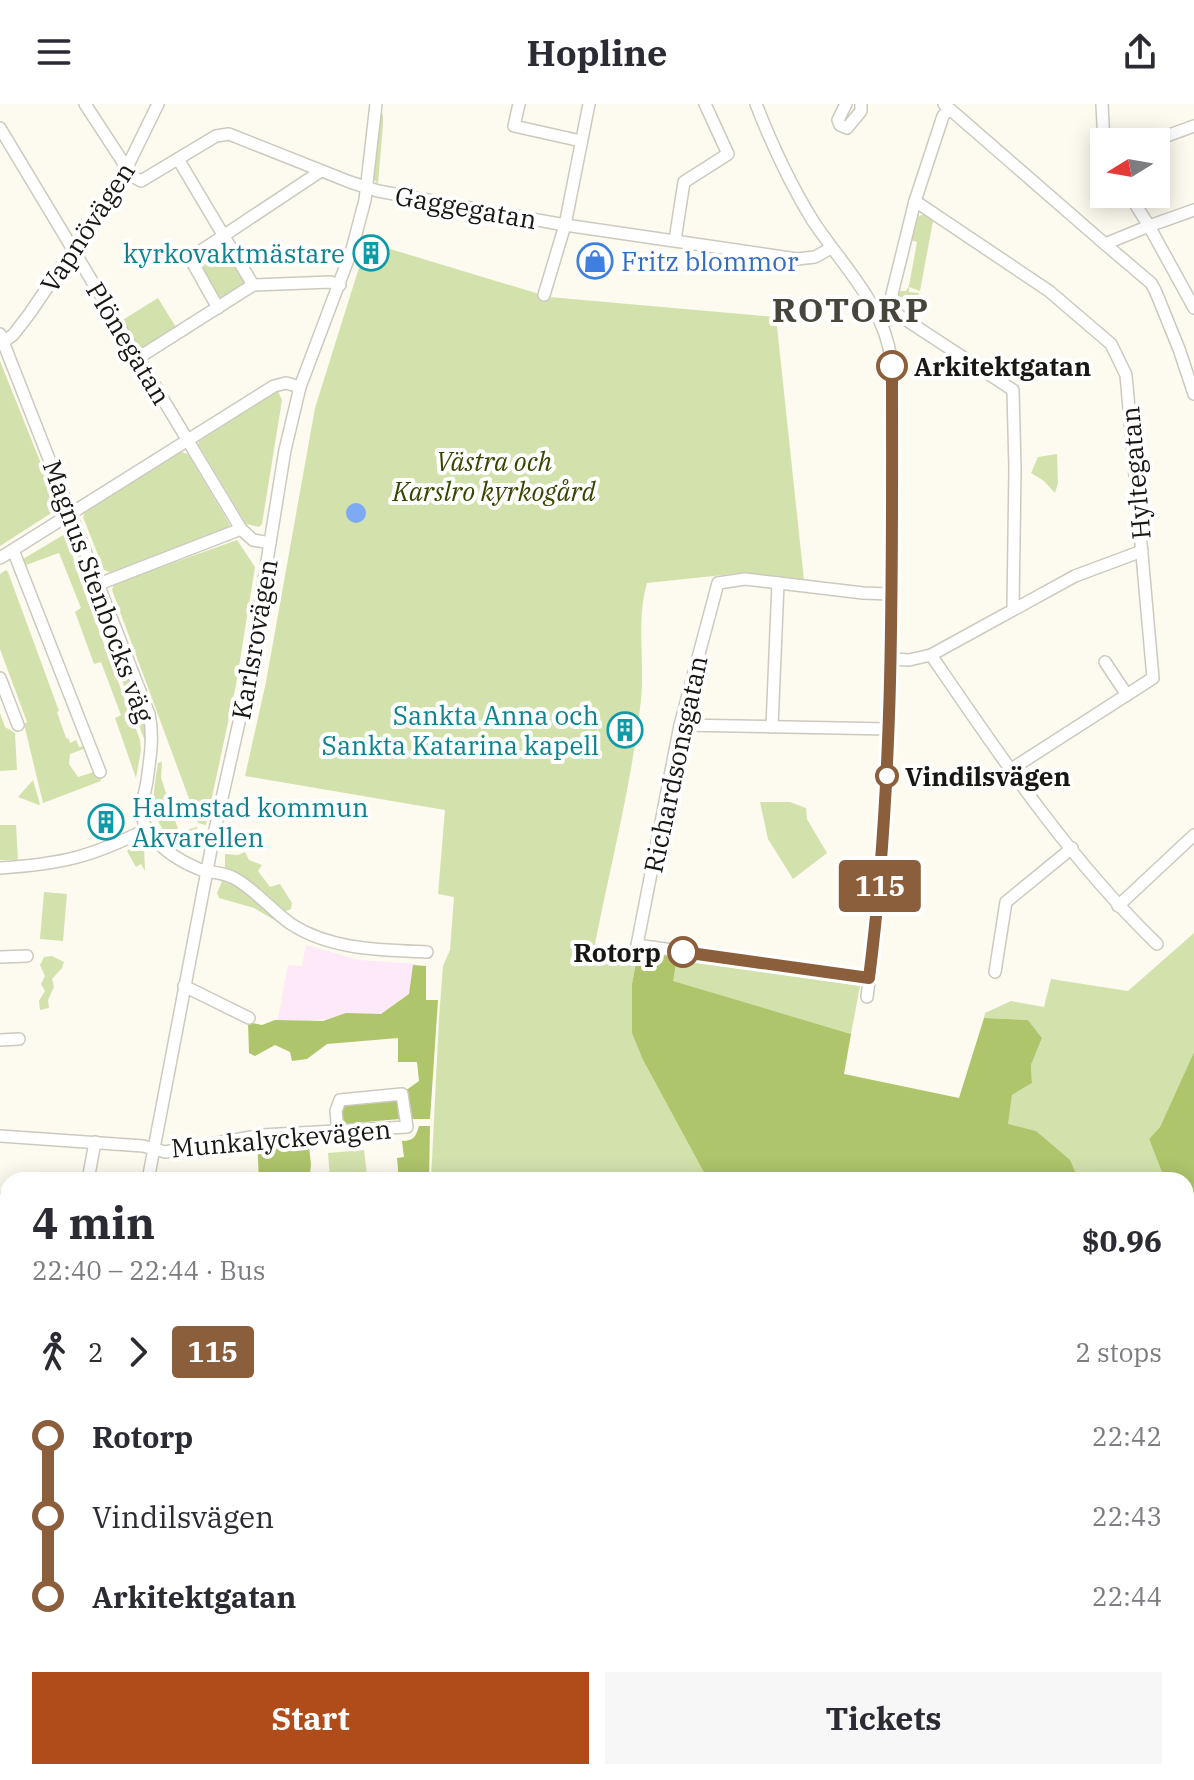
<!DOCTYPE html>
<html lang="en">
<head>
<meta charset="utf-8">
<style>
	body { margin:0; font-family:"IBM Plex Serif",serif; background:#f7f7f7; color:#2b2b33; height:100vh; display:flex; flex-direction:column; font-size:30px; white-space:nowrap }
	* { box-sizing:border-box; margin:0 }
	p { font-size:26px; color:#7c7c81 }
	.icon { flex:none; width:44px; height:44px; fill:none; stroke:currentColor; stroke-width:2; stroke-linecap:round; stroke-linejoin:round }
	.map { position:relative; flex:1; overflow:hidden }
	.drawer { position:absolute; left:0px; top:1068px; width:1194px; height:608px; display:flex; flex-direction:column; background:#fff; border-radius:24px 24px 0 0; box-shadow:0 4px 20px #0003 }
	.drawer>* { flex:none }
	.badge { padding:0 16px; border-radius:6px; font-size:28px; line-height:52px }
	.needle { width:52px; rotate:259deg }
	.controls { position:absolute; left:1090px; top:24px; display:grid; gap:16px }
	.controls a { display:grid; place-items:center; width:80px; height:80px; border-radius:0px; background:#fff; box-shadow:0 4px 20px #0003; font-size:40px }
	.map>.badge { position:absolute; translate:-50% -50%; box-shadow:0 0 0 4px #fff }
	.legs { display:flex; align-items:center; gap:12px; height:88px; padding:0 32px; font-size:26px }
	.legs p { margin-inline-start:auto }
	.overview { display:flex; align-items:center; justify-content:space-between; height:136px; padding:0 32px }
	h1 { font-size:44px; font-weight:700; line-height:60px }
	.button { display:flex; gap:16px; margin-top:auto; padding:16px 32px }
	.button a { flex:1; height:92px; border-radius:0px; background:#b04b1a; color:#fff; font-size:32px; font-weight:700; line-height:92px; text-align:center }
	.button a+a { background:#f7f7f7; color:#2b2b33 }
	ul { padding:0 32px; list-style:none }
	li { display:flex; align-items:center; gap:28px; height:80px; font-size:30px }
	li i { display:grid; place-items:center; width:12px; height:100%; margin:0 10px; background:currentColor }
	li i::after { content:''; width:20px; height:20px; margin:-10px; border:6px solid; border-radius:50%; background:#fff }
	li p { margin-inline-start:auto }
	li:first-child i { background:linear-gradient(#0000 50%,currentColor 0) }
	li:last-child i { background:linear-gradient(currentColor 50%,#0000 0) }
	header { display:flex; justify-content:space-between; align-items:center; height:104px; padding:0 32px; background:#fff; font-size:36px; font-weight:700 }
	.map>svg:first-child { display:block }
	.education { fill:#fde9f8 }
	.green { fill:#d3e2ad }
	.forest { fill:#aec56b }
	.water { fill:#7eaaf4 }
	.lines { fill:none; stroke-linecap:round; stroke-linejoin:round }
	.minor-casing { stroke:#cccabf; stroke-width:14 }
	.minor { stroke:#fff; stroke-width:11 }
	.line-1-casing { stroke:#fff; stroke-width:18 }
	.line-1 { stroke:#8b5e3c; stroke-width:12 }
	.stop-1-dot { fill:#fff; stroke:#8b5e3c; stroke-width:4 }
	.labels { text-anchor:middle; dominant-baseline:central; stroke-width:8; stroke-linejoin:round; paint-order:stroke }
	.street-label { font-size:26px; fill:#181713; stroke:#fff }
	.culture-label { font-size:26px; fill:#0d838f; stroke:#fff; text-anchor:end }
	.shop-label { font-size:26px; fill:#366cbe; stroke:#fff; text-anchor:start }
	.stop-label { font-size:26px; font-weight:bold; fill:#181713; stroke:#fff; text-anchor:start }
	.park-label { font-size:26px; font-style:italic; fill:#384500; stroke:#fff }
	.district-label { font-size:34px; font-weight:bold; letter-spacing:2px; fill:#47453c; stroke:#fff }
</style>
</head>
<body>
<header><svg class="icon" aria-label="menu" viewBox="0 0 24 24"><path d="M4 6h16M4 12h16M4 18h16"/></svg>Hopline<svg class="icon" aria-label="share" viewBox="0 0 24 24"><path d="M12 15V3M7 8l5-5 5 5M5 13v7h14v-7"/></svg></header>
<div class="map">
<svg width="1194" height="1676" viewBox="0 0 1194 1676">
	<rect width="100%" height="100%" fill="#fdfaef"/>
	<!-- education -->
	<polygon class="education" points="306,841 359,856 416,860 415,890 367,918 324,915 277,920 288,861 302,862"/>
	<!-- green -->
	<g class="green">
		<polygon points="380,7 383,11 383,20 378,80 373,75 374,67"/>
		<polygon points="925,110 933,117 920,187 909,183 909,188 919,189 916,201 896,191 896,187 906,187 909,182 917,138 908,135 916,113"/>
		<path d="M367,138L549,193L776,213L804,476L742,469L647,479C636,517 645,557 641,596C632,678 611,759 595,840L638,848L632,880L643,956L708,1076H431L439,914L443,862L450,846L454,793L438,790L445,706L245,672L266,578L315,304Z"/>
		<polygon points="223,139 247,178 220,194 196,155"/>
		<polygon points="158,194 177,225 141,247 121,217"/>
		<polygon points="0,257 56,397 53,408 0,442"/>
		<polygon points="278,287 282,296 262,420 259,423 246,420 198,340 199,337"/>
		<polygon points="181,348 188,350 230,421 228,427 112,469 104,466 83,413 85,408"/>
		<polygon points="1057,350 1058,379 1055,389 1044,377 1031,369 1038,353"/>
		<polygon points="65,430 68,432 76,465 140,636 141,646 136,674 115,614 121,611 101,558 94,560 75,508 81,504 59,449 26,461 23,455"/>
		<polygon points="72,430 144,617 146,640 82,471"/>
		<polygon points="237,436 255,463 236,581 206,721 198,719 112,486 114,480"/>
		<polygon points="6,466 8,468 59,607 57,608 66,634 69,635 70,639 76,636 79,643 85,642 86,644 70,650 69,660 78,673 97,667 101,677 43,699 24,620 27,618 0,545 0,470"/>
		<polygon points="0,609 5,623 15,629 17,666 0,667"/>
		<path d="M162,658L161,674L179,728L197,723L200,735C181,753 157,724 154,705C152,691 156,674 158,659Z"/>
		<polygon points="33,676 40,700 39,701 18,693"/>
		<polygon points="760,698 790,698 806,704 807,715 827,749 793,775 768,735"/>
		<polygon points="0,721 16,721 18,756 0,756"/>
		<polygon points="135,740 144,743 145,767 141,760 136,763 127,747"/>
		<polygon points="245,748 249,756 262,761 258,767 270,783 280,780 292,799 291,805 284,808 225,766 225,750 238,751"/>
		<polygon points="223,775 244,785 281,820 254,804 219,794 217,789"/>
		<polygon points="44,788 67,790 63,837 40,835"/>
		<polygon points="1194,829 1194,948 1160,1023 1149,1035 1165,1076 1070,1076 1076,1070 1036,1027 1007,1021 1012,991 1032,979 1031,961 1042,934 1028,916 984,914 985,909 1011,897 1044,903 1051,875 1128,887"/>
		<polygon points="52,852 64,858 62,864 52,875 54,883 48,896 49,904 40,906 39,897 45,887 41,880 45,872 40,861 44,853"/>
		<polygon points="677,853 860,882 851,930 672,877"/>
		<polygon points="364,1046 367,1071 330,1075 328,1049"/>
		<polygon points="0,1087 8,1087 8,1175 0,1164"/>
		<polygon points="0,1325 8,1330 8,1358 0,1360"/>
		<polygon points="0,1393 8,1408 8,1559 0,1589"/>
		<polygon points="8,1584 8,1668 36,1668 30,1676 0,1676 0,1604"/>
		<polygon points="453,1668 631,1668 691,1676 434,1676"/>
	</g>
	<!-- forest -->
	<g class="forest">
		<polygon points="638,848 677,853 673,877 851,930 844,970 959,994 984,914 1028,916 1042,934 1031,961 1032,979 1012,991 1008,1020 1036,1027 1070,1056 1076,1070 1070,1076 708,1076 643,956 632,929 632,880"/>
		<polygon points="413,861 426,862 426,896 438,896 430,1015 409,1015 405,987 419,977 417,958 398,958 398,934 327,940 307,955 292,957 290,948 275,941 255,952 249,949 248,918 262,921 275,916 323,917 346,909 381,910 409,890"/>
		<polygon points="1194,948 1194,1228 1186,1242 1186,1076 1165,1076 1149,1035 1160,1023"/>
		<polygon points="398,994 402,1012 400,1015 342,1020 339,1000"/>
		<path d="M419,1022H430L429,1076H399L397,1054L404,1053L402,1037C414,1037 416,1032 419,1022Z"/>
		<polygon points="308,1033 311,1061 309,1076 259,1076 257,1036"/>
	</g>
	<!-- water -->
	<g class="water">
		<circle cx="356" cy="409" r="10"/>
		<polygon points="493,1668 542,1668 534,1676 468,1676"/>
	</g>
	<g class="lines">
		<defs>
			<g id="minor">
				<polyline points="85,0 132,72 141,77 216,32 229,30 350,78 378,87 565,121 797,155 815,153 831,144"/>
				<polyline points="519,0 514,22 581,37"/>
				<path d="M756,0C772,41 790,80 813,117C842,161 884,201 891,255C895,324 891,394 891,462C889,607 886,750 867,893"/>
				<polyline points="846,0 838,16 840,21 847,24 861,7 861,0"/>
				<polyline points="944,0 1105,140 1149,122 1194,204"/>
				<polyline points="1102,0 1104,40"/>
				<polyline points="0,24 241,425 253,436 270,439"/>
				<polyline points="1150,38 1194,22"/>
				<polyline points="178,55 253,181"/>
				<polyline points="1129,90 1149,122 1194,106"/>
				<polyline points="915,97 1049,187 1111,240 1126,271 1153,574 1010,666"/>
				<polyline points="675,136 684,78 728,50 705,0"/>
				<polyline points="1105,140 1151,179 1155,186 1179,245 1194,290"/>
				<polyline points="544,191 565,121 589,0"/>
				<polyline points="218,204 190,154 321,67"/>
				<polyline points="897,210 1013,286 1015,365 1013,505"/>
				<polyline points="882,220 897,210 892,190 915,97 943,12 949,5"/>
				<path d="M0,230L149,610C154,633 150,654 147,677C145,690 139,705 144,719C152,740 179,757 199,765C210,769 223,768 234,774C256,786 271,806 291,820C331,846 381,846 427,848"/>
				<polyline points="3,238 13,231 30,209 74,144 110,98 158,0"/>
				<polyline points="138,254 253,181 330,178 340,181"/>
				<polyline points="13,446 100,668"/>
				<polyline points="0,454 274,282 286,279 300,283"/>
				<polyline points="99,480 241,425"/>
				<path d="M931,551C1000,652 1069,755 1157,840"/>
				<polyline points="891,555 909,556 931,551 1075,472 1142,447"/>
				<polyline points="1105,558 1127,591"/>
				<polyline points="0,574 18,621"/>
				<polyline points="680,621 888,625"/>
				<polyline points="772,623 778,479"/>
				<path d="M0,764C62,760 91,753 147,725"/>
				<polyline points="1118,802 1194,731"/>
				<polyline points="0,853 27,852"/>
				<polyline points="995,868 1006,798 1072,744"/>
				<polyline points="869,874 637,841 680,621 718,479 745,475 863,489 890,490"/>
				<polyline points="184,882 249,914"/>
				<polyline points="0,936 19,935"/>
				<polyline points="0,1032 143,1042 165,1048 262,1031 407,1023 402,990 340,996 336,1007 338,1028"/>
				<polyline points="88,1076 95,1038"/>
				<polyline points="148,1076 214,730 246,587 285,346 300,283 352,145 365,96 376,0"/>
				<polyline points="0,1264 8,1275"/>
				<polyline points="1186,1299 1190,1272 1194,1265"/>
				<polyline points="1186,1330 1194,1332"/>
				<polyline points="1186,1511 1194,1511"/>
				<polyline points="1186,1664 1194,1662"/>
				<polyline points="407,1668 409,1676"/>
				<polyline points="916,1676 918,1668"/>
				<polyline points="1125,1676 1164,1668"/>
			</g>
		</defs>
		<!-- minor casing -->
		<use href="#minor" class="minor-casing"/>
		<!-- minor -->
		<use href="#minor" class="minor"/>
	</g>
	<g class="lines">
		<defs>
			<path id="line-1" d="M683,848L869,874C895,671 892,466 892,262"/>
		</defs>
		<!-- line-1 casing -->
		<use href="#line-1" class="line-1-casing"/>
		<!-- line-1 -->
		<use href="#line-1" class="line-1"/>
	</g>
	<!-- icons -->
	<defs>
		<symbol id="building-ring" viewBox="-11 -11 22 22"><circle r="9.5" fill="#fff" stroke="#0f9aa8" stroke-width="1.5"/><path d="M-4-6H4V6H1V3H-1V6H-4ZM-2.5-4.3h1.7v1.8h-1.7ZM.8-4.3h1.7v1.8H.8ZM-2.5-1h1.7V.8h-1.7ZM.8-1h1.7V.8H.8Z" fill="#0f9aa8"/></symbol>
		<symbol id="shop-ring" viewBox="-11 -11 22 22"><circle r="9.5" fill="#fff" stroke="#3f7fe0" stroke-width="1.5"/><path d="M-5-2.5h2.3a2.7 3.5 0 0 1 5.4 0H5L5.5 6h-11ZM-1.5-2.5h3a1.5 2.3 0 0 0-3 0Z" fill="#3f7fe0"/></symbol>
	</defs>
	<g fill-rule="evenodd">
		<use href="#building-ring" x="351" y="129" width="40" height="40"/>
		<use href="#shop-ring" x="575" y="137" width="40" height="40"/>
		<use href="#building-ring" x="605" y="606" width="40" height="40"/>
		<use href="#building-ring" x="86" y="698" width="40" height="40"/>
	</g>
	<!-- markers -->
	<g class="stop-1-dot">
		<circle cx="892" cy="262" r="14"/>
		<circle cx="887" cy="672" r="10"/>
		<circle cx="683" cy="848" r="14"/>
	</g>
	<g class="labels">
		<!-- street labels -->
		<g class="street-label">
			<text transform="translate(466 103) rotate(10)">Gaggegatan</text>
			<text transform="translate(87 123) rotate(-57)">Vapnövägen</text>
			<text transform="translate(129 239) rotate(59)">Plönegatan</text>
			<text transform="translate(1135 369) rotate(-95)">Hyltegatan</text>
			<text transform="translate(99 487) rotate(70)">Magnus Stenbocks väg</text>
			<text transform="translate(254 535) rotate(-80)">Karlsrovägen</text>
			<text transform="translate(675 660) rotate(-78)">Richardsonsgatan</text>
			<text transform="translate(281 1034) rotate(-5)">Munkalyckevägen</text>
		</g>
		<!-- culture labels -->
		<g class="culture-label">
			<text x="345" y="149">kyrkovaktmästare</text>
			<text x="599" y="611">Sankta Anna och<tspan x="599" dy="30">Sankta Katarina kapell</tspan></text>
			<text x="132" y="703" text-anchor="start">Halmstad kommun<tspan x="132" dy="30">Akvarellen</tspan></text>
		</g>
		<!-- shop labels -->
		<g class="shop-label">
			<text x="621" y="157">Fritz blommor</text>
		</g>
		<!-- stop labels -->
		<g class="stop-label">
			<text x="914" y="262">Arkitektgatan</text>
			<text x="905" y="672">Vindilsvägen</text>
			<text x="661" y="848" text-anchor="end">Rotorp</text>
		</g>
		<!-- park labels -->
		<g class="park-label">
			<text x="494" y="357">Västra och<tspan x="494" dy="30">Karslro kyrkogård</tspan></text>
		</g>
		<!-- district labels -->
		<g class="district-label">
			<text x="851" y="205">ROTORP</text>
		</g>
	</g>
</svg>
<div class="controls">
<a><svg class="needle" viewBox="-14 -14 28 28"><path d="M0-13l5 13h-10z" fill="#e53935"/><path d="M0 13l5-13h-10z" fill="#7c7c81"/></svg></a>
</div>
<b class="badge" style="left:880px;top:782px;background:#8b5e3c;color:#fff">115</b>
<section class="drawer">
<div class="overview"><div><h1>4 min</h1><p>22:40 – 22:44 · Bus</p></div><b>$0.96</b></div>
<div class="legs"><svg class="icon" aria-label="walk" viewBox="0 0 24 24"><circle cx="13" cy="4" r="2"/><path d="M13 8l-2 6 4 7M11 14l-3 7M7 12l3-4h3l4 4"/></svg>2<svg class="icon" aria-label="forward" viewBox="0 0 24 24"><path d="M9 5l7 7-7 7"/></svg><b class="badge" style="background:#8b5e3c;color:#fff">115</b><p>2 stops</p></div>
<ul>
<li><i style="color:#8b5e3c"></i><b>Rotorp</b><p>22:42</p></li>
<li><i style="color:#8b5e3c"></i><span>Vindilsvägen</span><p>22:43</p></li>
<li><i style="color:#8b5e3c"></i><b>Arkitektgatan</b><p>22:44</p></li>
</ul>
<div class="button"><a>Start</a><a>Tickets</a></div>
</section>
</div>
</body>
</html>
